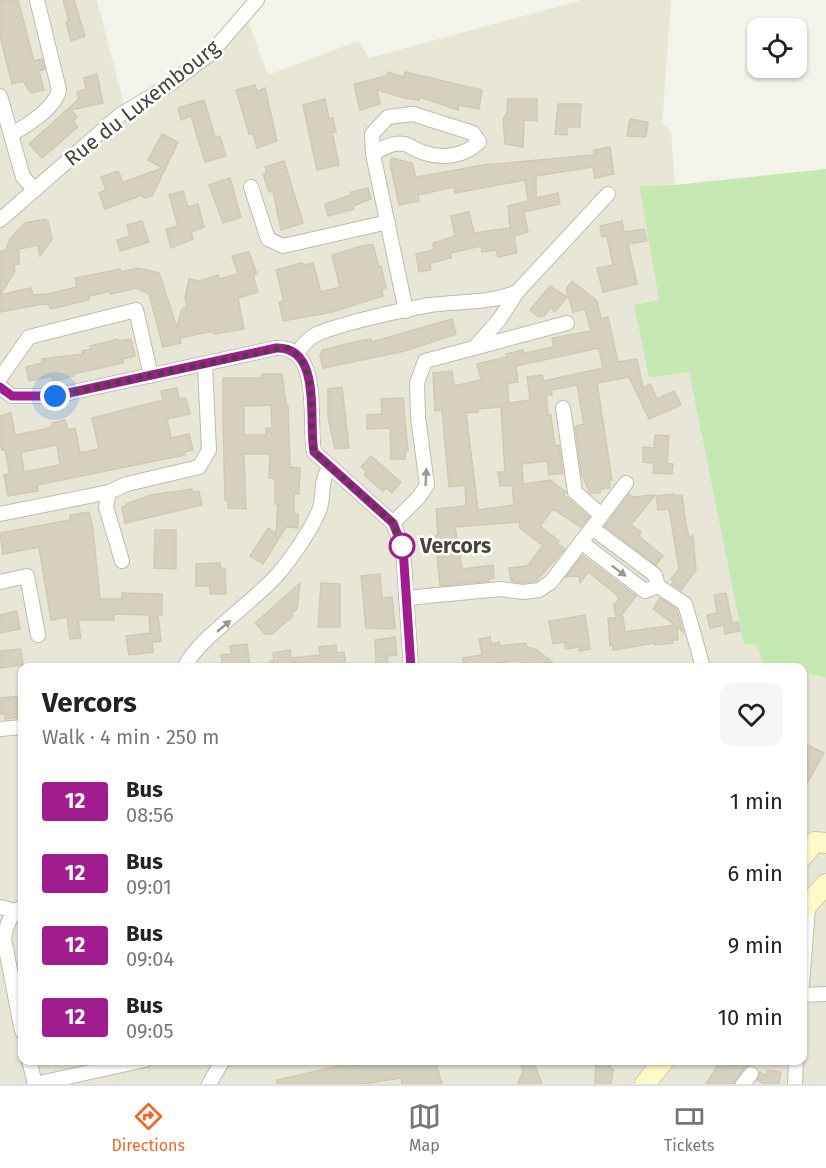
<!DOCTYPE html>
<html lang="en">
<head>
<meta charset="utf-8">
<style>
	body { margin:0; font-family:"Fira Sans",sans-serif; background:#f6f6f6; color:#222; height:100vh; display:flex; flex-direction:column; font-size:22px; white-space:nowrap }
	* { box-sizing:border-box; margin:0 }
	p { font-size:20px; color:#767676 }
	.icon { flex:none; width:33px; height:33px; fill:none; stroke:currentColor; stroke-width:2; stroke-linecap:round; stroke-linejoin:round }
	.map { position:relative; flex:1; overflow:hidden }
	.details { position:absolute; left:18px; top:663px; width:789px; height:402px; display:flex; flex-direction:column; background:#fff; border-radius:12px; box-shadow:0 2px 4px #0004 }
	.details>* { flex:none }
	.badge { padding:0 12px; border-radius:4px; font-size:21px; line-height:39px }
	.fabs { position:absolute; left:747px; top:18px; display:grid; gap:12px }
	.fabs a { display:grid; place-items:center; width:60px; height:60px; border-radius:12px; background:#fff; box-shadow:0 2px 4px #0004; font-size:30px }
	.you { position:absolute; width:30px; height:30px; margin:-15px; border:4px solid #fff; border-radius:50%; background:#1a73e8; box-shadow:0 0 0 9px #1a73e833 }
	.map>.badge { position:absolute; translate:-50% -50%; box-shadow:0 0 0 3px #fff }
	.round { display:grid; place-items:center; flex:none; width:63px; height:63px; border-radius:12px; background:#f6f6f6 }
	.headline { display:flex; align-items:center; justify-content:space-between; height:102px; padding:0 24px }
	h1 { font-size:28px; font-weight:700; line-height:45px }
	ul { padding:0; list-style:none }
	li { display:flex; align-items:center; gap:18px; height:72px; padding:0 24px }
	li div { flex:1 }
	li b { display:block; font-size:22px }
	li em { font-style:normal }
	li .badge { min-width:66px; font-weight:700; text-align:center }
	.menu { display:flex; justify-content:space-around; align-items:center; height:84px; border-top:2px solid #e0e0e0; background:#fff; font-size:16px; color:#767676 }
	.menu a { display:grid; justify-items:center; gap:3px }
	.menu .current { color:#f5641f }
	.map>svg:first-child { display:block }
	.residential { fill:#e8e6d7 }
	.green { fill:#c7e7b3 }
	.building { fill:#d6d1bf; stroke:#d0cab2; stroke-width:1.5; fill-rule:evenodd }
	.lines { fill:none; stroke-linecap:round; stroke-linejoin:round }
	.street-casing { stroke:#c0bcac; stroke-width:16 }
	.secondary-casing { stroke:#d3ce9a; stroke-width:22 }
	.street { stroke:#fff; stroke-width:14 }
	.secondary { stroke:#fdfaca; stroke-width:20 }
	.oneway { fill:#9a9892 }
	.line-casing { stroke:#fff; stroke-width:14 }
	.line { stroke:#a01c8f; stroke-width:9 }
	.walk { stroke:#484438; stroke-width:6; stroke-dasharray:0 10.8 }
	.stop-dot { fill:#fff; stroke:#a01c8f; stroke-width:3 }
	.labels { text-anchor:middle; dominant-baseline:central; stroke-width:5; stroke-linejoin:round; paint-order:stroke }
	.street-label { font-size:21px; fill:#484438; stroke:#fff }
	.stop-label { font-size:21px; font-weight:bold; fill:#484438; stroke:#fff; text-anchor:start }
</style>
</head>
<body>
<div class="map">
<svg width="826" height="1084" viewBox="0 0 826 1084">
	<rect width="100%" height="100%" fill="#f4f3e9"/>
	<!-- residential -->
	<polygon class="residential" points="0,0 97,0 124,105 161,86 247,19 268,75 358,41 369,58 582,0 671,0 662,124 671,131 675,185 639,186 659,300 634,305 649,378 689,372 744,645 756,644 763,664 777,667 22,668 22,1060 802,1060 803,673 826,678 826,1084 0,1084"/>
	<!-- green -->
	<polygon class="green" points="826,169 826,678 803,673 802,668 763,664 756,644 744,645 689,372 649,378 634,305 659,300 639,186 675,185"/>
	<!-- building -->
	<g class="building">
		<polygon points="0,0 18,0 34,61 42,59 45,69 39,71 44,90 31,93 23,81 12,84 0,36"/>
		<polygon points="63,0 74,0 85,36 71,41 66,22 69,21"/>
		<polygon points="388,72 403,77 405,72 482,90 479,109 459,105 458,110 420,97 419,100 405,98 377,90 380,104 360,110 354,84 386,76"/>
		<polygon points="97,74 103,103 71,110 77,117 73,121 78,127 42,158 29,144 79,99 77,92 86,89 84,78"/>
		<polygon points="255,85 257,91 265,88 277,141 257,148 253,133 249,134 236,90"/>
		<polygon points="325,99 329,119 333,118 336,132 332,132 339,165 317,170 303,105"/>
		<polygon points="508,99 537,99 537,121 524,120 523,147 505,144 503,119 507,113"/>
		<polygon points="204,100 215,137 220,136 226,156 205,162 191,116 181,120 178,108"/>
		<polygon points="558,104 581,104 580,127 567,127 567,135 555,134"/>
		<polygon points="630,119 648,122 646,137 627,136"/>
		<polygon points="162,134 178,142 152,196 144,198 142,195 105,209 99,193 106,190 101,177 118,171 123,182 163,168 148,160"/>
		<polygon points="610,147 614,174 595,178 593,167 536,176 536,198 558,193 560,204 524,212 528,232 514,236 517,253 498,257 496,250 482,252 481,246 450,253 451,258 430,263 431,270 419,272 416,254 434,250 433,243 455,236 451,216 469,212 474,233 510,228 508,206 528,201 525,180 455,193 454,187 418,195 419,201 399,205 390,163 392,158 412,163 416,177 484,165 594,155 594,150"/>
		<polygon points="284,161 303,223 281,230 273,191 269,192 263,174 267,173 265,167"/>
		<polygon points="230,178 241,217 223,223 209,185"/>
		<polygon points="368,188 371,199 353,206 354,209 328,216 325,204 351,195 351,192"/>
		<polygon points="183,191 188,207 198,204 204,227 191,232 193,239 171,248 166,229 178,226 169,195"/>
		<polygon points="44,219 48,221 52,239 40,256 38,245 19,249 19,264 14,265 15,271 0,295 0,251 6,250 10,239 25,223"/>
		<polygon points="142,221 149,242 120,251 117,240 130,236 127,225"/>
		<polygon points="622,221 624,232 644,229 647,241 628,244 637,284 603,292 597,268 613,265 607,236 602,237 600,226"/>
		<polygon points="365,245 373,245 379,267 381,266 386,288 382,289 383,296 332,312 283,321 279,302 284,301 276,270 301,263 306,265 313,263 321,292 340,287 332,255"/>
		<polygon points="249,252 257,274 253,275 258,292 238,298 244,329 214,334 213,331 180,338 181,343 163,347 149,294 137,288 110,294 110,291 90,296 88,300 50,309 49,305 43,304 0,312 0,295 31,288 33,295 47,294 77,287 75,278 120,269 121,272 138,268 159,273 177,327 182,309 187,307 185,298 189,279 199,281 218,275 219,279 238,274 232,256"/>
		<path d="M572,281L597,301L601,319L608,317L618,362L637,359L643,388L650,384L657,399L674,391L681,405L649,419L629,377L597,383L612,480H609L610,488L600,489V493H590L581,473L575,426L584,424L577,385L551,390L552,395L546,396L548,415H551L555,446L559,445L563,473L549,475L547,461L522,464L523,484L550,480L566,492L564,495L589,517L581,527L553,509L540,526L559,541L557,543L565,549L536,581L523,583L511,581L509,568L527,566L543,546L520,528L519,522L455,527L462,569L493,565L494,578L489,579V581L440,586L435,536L438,535L436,509L466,506L465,485L449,487L442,410L435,411L433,373L452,371L454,386L481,380L477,364L507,357L506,354L523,350L524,353L554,347L552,338L591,331L585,309L573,312L566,289ZM599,348L603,368L544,381L542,375L527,377L530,400L509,403L507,384L518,382L516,366ZM501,407L505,472H498L500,486L512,485L514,505L478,510L466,413L478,412V409Z"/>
		<polygon points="550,286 567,297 555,312 550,308 544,316 539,317 530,310"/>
		<polygon points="452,319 456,334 405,351 323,368 320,356 323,350 363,340 371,339 372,342"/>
		<polygon points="118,339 119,341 131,339 135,356 123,359 123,363 73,374 74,376 53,381 52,376 29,381 26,367 42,363 42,359 83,354 82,351 91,349 90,346"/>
		<path d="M262,374H282L286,405H288L290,467L300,468L299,494L294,493V514H298V528L286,527L263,564L250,556L268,528L276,533L278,504H275V479L269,478L270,454H244L246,509L228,508V500H225L223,419V378H262ZM271,405L272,428H266V435H244V406Z"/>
		<polygon points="342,387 349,448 335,449 328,417 328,389"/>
		<path d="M177,388L179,399L185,398L187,402L190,414L167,419L171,438L189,434L193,450L184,452L185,455L37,485L38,491L8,496L4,475L10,474L5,450H2L0,442V416L11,413L15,435L46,429L53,426L52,423L65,420L68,430L75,428L80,453L99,449L92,418L163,400L161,391ZM57,445L60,465L24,472L21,452Z"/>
		<polygon points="403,398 408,451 405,451 405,459 391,459 390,428 367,429 367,415 382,414 381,399"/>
		<polygon points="655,435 669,436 667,463 673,464 672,474 653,473 654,463 643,462 643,447 654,448"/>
		<polygon points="371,456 401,482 392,493 386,488 383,491 364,475 367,472 361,467"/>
		<polygon points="192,489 192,492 199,491 202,505 125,523 122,507 126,506 126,504 151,495"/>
		<polygon points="629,494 633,497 655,495 631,525 641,532 639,536 663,556 656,565 605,526"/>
		<polygon points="674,494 674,496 682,495 686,525 689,537 693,536 696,570 681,590 672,584 674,581 671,579 679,569 669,509 658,510 656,496"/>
		<polygon points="89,512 93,530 100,599 122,599 122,593 162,594 162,615 158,615 161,641 152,642 153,652 129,655 126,636 150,633 149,615 114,614 114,620 78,620 81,638 70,639 67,617 51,620 39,547 3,554 0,533 70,520 70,515"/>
		<polygon points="155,530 176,530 176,569 154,568"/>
		<polygon points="582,555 636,596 620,617 623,617 625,632 675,625 653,609 660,598 677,610 683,632 677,627 678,640 672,640 673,643 655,645 655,643 613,650 613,645 610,646 608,618 616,618 614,605 619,599 616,594 588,572 580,583 579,576 566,577"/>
		<polygon points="220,563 220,568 225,569 226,594 210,594 210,586 196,586 196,564"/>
		<polygon points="380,574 382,598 392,597 395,629 366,628 361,576"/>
		<polygon points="300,583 297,609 291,614 293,616 272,634 265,634 255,623"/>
		<polygon points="321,583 340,584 340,627 318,627"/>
		<polygon points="726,593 732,623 738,622 740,631 725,634 724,625 710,628 707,615 717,613 714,595"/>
		<polygon points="17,611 20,629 0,633 0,615"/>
		<polygon points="585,615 590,649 579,651 579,647 566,649 564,642 553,644 549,621"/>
		<polygon points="395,637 397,655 387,656 388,664 376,665 375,640"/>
		<polygon points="490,637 491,644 499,642 500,646 526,643 527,647 537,650 552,662 521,667 520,660 494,664 494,668 464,668 463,658 482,655 479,639"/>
		<polygon points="247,644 250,668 223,667 221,655 231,654 230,646"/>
		<polygon points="336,645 337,653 344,652 346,668 271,668 270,661 274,660 273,653 290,650 291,658 320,655 319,647"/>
		<polygon points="21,649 23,665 0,668 0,651"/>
		<polygon points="22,696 22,712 18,712 18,717 5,719 5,714 0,714 0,698"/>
		<polygon points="802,742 824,753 802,792"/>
		<polygon points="378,1060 435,1060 442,1084 402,1084 401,1078 363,1084 277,1084 277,1080 352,1063 352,1066"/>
		<polygon points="519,1060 533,1060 542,1084 518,1084 523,1071"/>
		<polygon points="596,1060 611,1060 610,1068 613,1069 611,1084 595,1084"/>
		<polygon points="721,1060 727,1060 735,1066 742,1060 749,1065 744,1068 734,1084 706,1084"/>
		<polygon points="767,1070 781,1072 779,1084 765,1084 757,1080 760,1072 766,1076"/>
	</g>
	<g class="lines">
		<defs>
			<g id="street">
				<polyline points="0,96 23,177 35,190"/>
				<path d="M11,134C27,126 56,107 59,90L37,0"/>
				<path d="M373,154C383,148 392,142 404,144C410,145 416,150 422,152C441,159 464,157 479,142L473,133L413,114L388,117L372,134L373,154L406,311"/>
				<polyline points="251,187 268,239 283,246 388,222"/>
				<polyline points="0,220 120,115 163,89 210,54 257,0"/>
				<polyline points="476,346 499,320 517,292 608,194"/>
				<path d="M297,353C302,346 308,338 317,334C343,323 401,310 430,305C460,301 488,304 517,292"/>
				<polyline points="0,378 29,337 136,310 151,376"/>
				<path d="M0,387L12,396H55L276,348C323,346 308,422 314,452L393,523L403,548L411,668"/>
				<polyline points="563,408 575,492 601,515"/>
				<polyline points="0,514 109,492"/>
				<polyline points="393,523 419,497 427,485 418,417 417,383 425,361 567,323"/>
				<polyline points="592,528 655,575 658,586 685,604 697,646"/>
				<polyline points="581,542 645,591 658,586"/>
				<polyline points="122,561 106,507 109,492 127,484 199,467 209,450 205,365"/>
				<polyline points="0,582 27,576 38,635"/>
				<polyline points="406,598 501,589 523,592 539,590 551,582 626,483"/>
				<polyline points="698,649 703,668"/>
				<path d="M184,668C196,640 255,601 278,574C291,559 314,526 320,508C324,494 320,482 329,468"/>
				<polyline points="0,729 22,727"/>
				<polyline points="0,907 15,911"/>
				<path d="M22,907C10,913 6,926 4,939L22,1031"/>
				<polyline points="802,985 808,908"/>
				<polyline points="802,995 826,994"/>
				<polyline points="29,1060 35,1084"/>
				<polyline points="35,1084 145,1060"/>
				<polyline points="209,1084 223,1060"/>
				<polyline points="743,1084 751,1074"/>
				<polyline points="795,1084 796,1060"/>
			</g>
			<g id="secondary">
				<polyline points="802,857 815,842 826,843"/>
				<polyline points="802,911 826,884"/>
				<polyline points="645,1084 664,1060"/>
			</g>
		</defs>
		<!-- street casing -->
		<use href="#street" class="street-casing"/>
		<!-- secondary casing -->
		<use href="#secondary" class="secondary-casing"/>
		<!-- street -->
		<use href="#street" class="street"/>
		<!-- secondary -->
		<use href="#secondary" class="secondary"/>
	</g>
	<!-- one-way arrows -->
	<defs><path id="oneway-solid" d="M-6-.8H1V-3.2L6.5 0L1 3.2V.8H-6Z" transform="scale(1.5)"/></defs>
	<g class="oneway">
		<use href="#oneway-solid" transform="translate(426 477) rotate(-87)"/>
		<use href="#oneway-solid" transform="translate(619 571) rotate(37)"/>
		<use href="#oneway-solid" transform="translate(224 626) rotate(-40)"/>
	</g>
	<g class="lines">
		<defs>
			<path id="line" d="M0,387L12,396H55L276,348C323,346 308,422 314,452L393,523L403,548L411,668"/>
		</defs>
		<!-- line casing -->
		<use href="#line" class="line-casing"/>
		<!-- line -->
		<use href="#line" class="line"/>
		<!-- walk -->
		<path class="walk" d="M55,396L286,347C322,366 307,418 314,452L393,523L403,548L402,546"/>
	</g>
	<!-- markers -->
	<circle class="stop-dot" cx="402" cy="546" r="12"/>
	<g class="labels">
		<!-- street labels -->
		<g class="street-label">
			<text transform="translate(142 103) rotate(-38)">Rue du Luxembourg</text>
		</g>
		<!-- stop labels -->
		<g class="stop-label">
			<text x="420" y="546">Vercors</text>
		</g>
	</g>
</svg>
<div class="fabs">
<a><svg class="icon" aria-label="locate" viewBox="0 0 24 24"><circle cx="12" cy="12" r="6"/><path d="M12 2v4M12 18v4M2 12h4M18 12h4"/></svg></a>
</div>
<div class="you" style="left:55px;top:396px"></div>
<section class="details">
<div class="headline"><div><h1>Vercors</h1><p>Walk · 4 min · 250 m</p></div><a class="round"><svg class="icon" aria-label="heart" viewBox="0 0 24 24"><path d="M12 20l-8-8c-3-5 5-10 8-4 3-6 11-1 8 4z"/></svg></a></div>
<ul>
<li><span class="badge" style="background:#a01c8f;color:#fff">12</span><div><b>Bus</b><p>08:56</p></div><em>1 min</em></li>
<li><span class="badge" style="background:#a01c8f;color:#fff">12</span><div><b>Bus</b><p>09:01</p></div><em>6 min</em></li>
<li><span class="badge" style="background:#a01c8f;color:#fff">12</span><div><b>Bus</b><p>09:04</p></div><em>9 min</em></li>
<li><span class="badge" style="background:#a01c8f;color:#fff">12</span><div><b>Bus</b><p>09:05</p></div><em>10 min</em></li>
</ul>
</section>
</div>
<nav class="menu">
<a class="current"><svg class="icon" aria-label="directions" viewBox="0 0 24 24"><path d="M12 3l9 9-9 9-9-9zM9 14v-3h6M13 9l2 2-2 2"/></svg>Directions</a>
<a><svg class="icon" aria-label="map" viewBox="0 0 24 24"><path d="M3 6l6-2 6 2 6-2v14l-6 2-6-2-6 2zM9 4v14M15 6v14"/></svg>Map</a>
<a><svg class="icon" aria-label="tickets" viewBox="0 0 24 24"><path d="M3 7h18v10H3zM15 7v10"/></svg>Tickets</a>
</nav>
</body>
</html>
